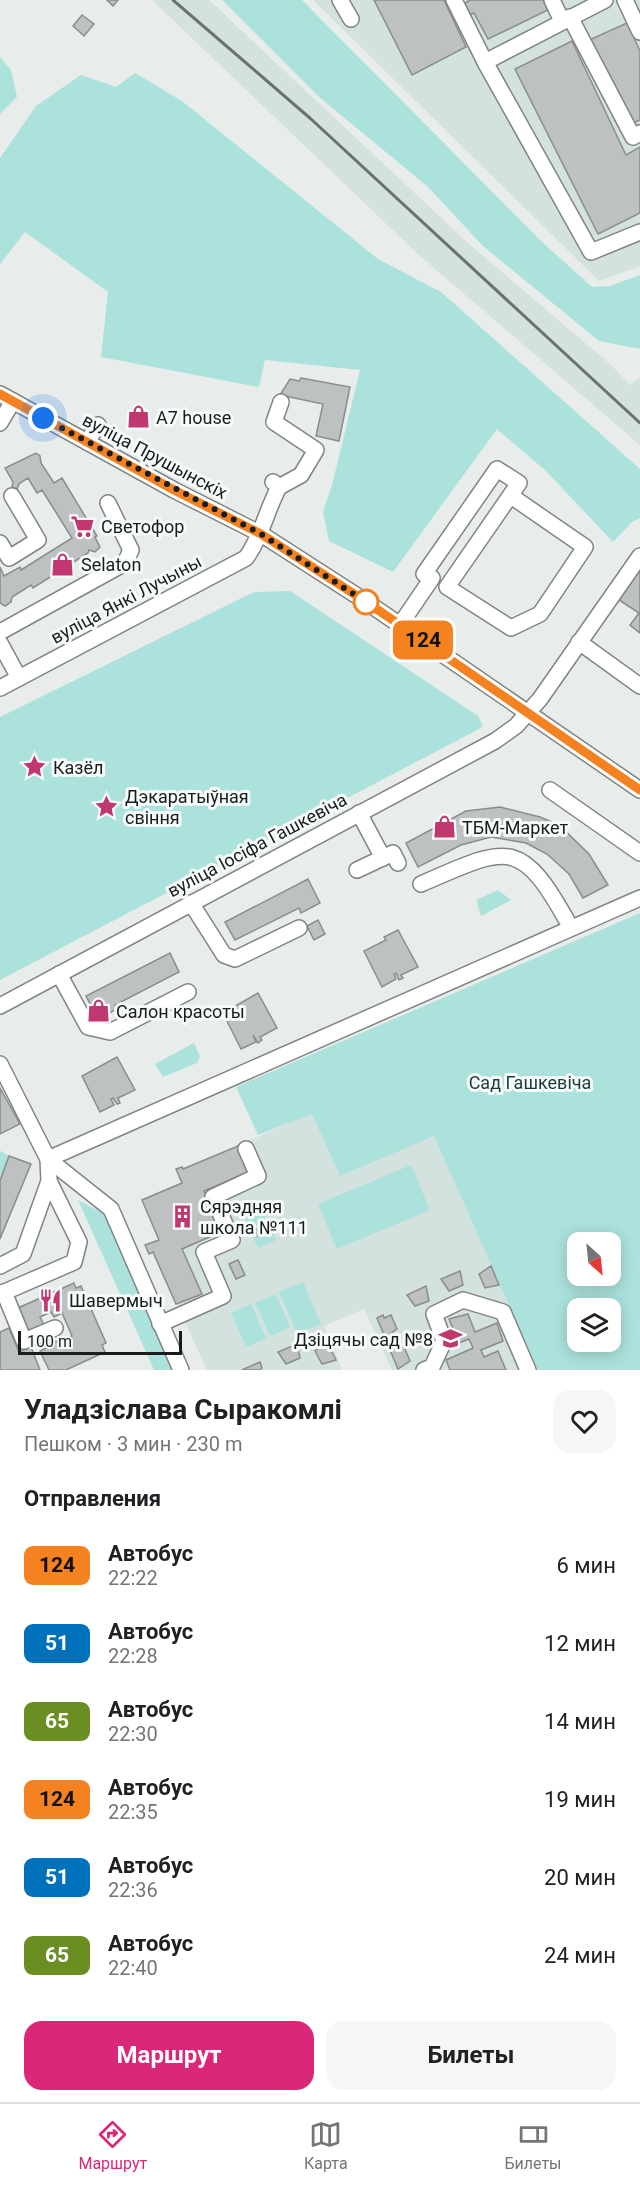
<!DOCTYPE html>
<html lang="ru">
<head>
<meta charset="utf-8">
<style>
	body { margin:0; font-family:Roboto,sans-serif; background:#f6f6f6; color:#202124; height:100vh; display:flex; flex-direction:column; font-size:22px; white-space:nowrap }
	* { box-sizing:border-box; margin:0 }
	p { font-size:20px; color:#757577 }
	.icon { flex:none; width:33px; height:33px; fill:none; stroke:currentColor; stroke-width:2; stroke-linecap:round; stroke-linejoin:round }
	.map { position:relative; height:1370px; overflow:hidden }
	.panel { display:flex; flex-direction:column; background:#fff; flex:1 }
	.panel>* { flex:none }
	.badge { padding:0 12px; border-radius:9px; font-size:21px; line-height:39px }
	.needle { width:39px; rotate:153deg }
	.buttons { position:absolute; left:567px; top:1232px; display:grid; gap:12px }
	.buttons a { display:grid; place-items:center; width:54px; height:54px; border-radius:12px; background:#fff; box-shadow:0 3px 15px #0003; font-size:30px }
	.scale { position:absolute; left:18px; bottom:15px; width:164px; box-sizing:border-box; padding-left:6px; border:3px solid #1b1d1d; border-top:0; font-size:16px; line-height:21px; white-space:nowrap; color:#1b1d1d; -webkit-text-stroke:4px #f6fafa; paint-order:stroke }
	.you { position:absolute; width:30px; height:30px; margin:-15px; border:4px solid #fff; border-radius:50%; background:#1a73e8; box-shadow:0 0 0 9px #1a73e833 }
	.map>.badge { position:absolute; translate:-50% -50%; box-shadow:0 0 0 3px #fff }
	h2 { padding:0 24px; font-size:22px; line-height:54px }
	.round { display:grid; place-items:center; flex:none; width:63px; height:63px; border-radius:18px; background:#f6f6f6 }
	.overview { display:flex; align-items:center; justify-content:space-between; height:102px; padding:0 24px }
	h1 { font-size:28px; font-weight:700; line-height:45px }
	.cta { display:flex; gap:12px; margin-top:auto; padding:12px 24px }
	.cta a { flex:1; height:69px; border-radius:18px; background:#db2777; color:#fff; font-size:24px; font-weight:700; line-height:69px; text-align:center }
	.cta a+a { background:#f6f6f6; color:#202124 }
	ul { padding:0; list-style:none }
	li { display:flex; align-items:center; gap:18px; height:78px; padding:0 24px }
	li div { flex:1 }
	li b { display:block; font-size:22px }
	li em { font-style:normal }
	li .badge { min-width:66px; font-weight:700; text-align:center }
	.tabs { display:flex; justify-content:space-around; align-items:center; height:84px; border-top:2px solid #e0e0e0; background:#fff; font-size:16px; color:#757577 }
	.tabs a { display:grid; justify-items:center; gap:3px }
	.tabs .on { color:#db2777 }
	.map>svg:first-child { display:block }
	.built { fill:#d3e1df }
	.green { fill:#ace2dc; fill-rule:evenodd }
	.building { fill:#bdc1c1; stroke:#898d8d; stroke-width:1.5 }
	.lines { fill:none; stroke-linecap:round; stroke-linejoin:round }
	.minor-casing { stroke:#808484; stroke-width:18 }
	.minor { stroke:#fff; stroke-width:15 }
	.rail { stroke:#6c706f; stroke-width:3 }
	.line-casing { stroke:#fff; stroke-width:14 }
	.line { stroke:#f58220; stroke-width:9 }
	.walk { stroke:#1b1d1d; stroke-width:6; stroke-dasharray:0 10.8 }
	.stop-dot { fill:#fff; stroke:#f58220; stroke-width:3 }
	.labels { text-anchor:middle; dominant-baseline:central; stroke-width:6; stroke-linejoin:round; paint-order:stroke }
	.poi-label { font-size:18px; fill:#1b1d1d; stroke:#f6fafa; text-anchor:start }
	.street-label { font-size:18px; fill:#1b1d1d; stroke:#f6fafa }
	.park-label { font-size:18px; fill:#1a3c39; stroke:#f6fafa }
</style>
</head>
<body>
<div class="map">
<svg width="640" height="1370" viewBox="0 0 640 1370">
	<rect width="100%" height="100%" fill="#e8edec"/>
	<!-- built -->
	<g class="built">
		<polygon points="152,0 209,0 469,244 610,364 630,385 640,377 640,445 420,256"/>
		<polygon points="313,0 640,0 640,266 599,281"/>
		<polygon points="312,1113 340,1176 434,1135 489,1254 537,1370 392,1370 364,1309 324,1326 342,1370 207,1370 153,1252 145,1245 159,1239 142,1201 182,1183 176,1169 182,1167 184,1169"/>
	</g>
	<!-- green -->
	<g class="green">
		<polygon points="222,0 302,0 541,241 592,287 610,286 640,275 640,349 599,341 483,246 428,187 318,96"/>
		<polygon points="0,57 11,70 17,97 0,114"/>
		<polygon points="135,73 182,101 378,259 441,292 640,469 640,518 632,522 613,542 546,471 497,429 393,572 329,541 323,512 332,485 360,370 265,360 259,387 101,357 108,292 25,232 0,264 0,158 36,106 81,75 116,87"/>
		<polygon points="290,591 478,716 482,724 481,728 0,980 0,717 254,592"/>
		<polygon points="498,890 511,900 481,916 476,900"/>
		<path d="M640,913V1370H538L434,1136L340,1176L312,1114L258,1135L236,1087ZM578,1242H610V1275H578ZM578,1308H610V1341H578Z"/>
		<polygon points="194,1043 200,1057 197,1063 163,1077 155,1064"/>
		<polygon points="1,1151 9,1156 0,1181 0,1152"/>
		<polygon points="411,1165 430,1210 337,1249 318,1204"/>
		<polygon points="78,1200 108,1216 173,1370 154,1370"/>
		<polygon points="257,1200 276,1240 258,1248 240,1208"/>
		<polygon points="303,1282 321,1324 297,1334 279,1292"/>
		<polygon points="276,1294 290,1327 270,1336 255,1303"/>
		<polygon points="251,1304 266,1338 246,1347 231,1313"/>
	</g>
	<!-- building -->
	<g class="building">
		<polygon points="107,0 118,0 113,6"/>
		<polygon points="374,0 444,0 466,47 412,75"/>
		<polygon points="470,0 543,0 548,10 488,39 474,13 467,16 462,5"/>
		<polygon points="82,15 94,24 84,36 73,26"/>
		<polygon points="627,23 640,51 640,120 629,125 589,40"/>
		<polygon points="572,41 626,155 640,147 640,213 598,234 515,69"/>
		<polygon points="301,378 350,387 339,441 316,436 323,404 280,395 290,379 299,381"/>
		<polygon points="36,453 40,456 41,463 54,483 62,478 97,536 95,537 100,547 95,552 89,550 88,553 33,588 31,585 12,597 11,602 5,606 0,603 0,567 4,576 20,567 21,570 72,538 42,490 37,493 28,478 19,484 17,489 12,487 13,482 5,468"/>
		<polygon points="639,569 640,569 640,633 630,625 639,613 619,600"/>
		<polygon points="500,807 540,817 559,825 589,854 608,885 583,898 569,874 547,854 526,843 491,837 461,845 418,867 406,843 466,811"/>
		<polygon points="308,879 320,903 301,913 299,908 235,940 225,922"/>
		<polygon points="318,920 325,934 314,940 307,926"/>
		<polygon points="398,930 418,967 401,975 403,978 399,980 396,973 394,974 396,979 382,987 364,951 386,940 384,937"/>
		<polygon points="170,953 179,972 115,1005 117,1009 98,1019 86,996"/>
		<polygon points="258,993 277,1028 260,1037 262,1040 258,1043 253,1035 256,1042 241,1049 223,1013"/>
		<polygon points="117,1057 135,1090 118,1098 120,1103 117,1104 113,1098 111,1099 114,1105 100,1112 82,1076"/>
		<polygon points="0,1088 20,1124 0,1134"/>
		<polygon points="238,1146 249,1172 204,1191 221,1232 182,1249 202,1294 176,1304 153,1252 149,1254 145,1245 159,1240 142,1200 182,1183 176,1169 182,1167 183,1169"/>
		<polygon points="9,1156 31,1164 0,1239 0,1181"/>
		<polygon points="266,1225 269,1231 258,1236 255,1230"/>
		<polygon points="238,1260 245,1275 236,1279 229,1264"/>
		<polygon points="491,1266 499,1285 485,1288 479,1274"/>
		<polygon points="460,1271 463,1285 449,1291 441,1279"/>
		<polygon points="74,1283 76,1288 81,1286 106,1343 102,1345 105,1352 66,1370 49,1370 40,1351 46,1348 46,1345 72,1336 62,1313 54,1317 51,1312 40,1317 44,1325 28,1331 18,1308"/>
		<polygon points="426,1286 429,1301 415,1306 407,1295"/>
		<polygon points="468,1314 475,1332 497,1323 503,1341 481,1350 484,1357 498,1351 506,1370 450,1370 446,1360 473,1348 469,1339 459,1343 449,1319"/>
		<polygon points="383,1315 384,1318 391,1315 397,1329 385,1337 377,1318"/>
		<polygon points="9,1328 19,1352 31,1347 40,1370 0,1370 0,1332"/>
		<polygon points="327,1342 336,1360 322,1364 315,1351"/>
		<polygon points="297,1344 300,1358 286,1364 278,1352"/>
		<polygon points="404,1347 410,1361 398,1369 390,1350"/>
		<polygon points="260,1362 262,1368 260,1370 242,1370"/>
	</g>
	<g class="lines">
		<defs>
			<g id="minor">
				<polyline points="340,0 351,19"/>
				<polyline points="454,0 485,62 591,252 640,232"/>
				<polyline points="552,0 562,21"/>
				<polyline points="625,0 640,32"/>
				<polyline points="570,17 633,137 640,133"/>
				<polyline points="485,62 605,0"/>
				<polyline points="0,394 174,490 261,534 365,601 640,790"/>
				<polyline points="0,423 13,401"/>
				<polyline points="87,442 98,425"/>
				<polyline points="279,487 301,475 316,450 274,422 281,402"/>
				<polyline points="0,543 9,558 38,540 12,496"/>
				<polyline points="400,625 432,578 424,574 497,469 519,483 447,587 511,628 540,614 585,547 511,496"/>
				<polyline points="0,632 125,563 131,550 108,503"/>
				<polyline points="579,642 640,686"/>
				<polyline points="0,643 19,678"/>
				<path d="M0,688L246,558C262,536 266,511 279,487L273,482"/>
				<polyline points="550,790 640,853"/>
				<polyline points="359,813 383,858"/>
				<polyline points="357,870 393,853 398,863"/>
				<path d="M421,884C510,845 521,837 571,928"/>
				<polyline points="191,903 224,955 235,959 299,928"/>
				<polyline points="59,974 88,1027 110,1032 188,992"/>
				<polyline points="0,1006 495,741 516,726 540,699 640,556"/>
				<polyline points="0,1064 48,1159 49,1181 23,1254 0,1266"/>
				<polyline points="48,1159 640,898"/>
				<polyline points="48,1159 111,1209 181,1370"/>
				<polyline points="4,1292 24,1341 55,1328"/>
				<polyline points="0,1294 74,1262 79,1242 49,1181"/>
				<polyline points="160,1324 223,1296 204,1252 232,1240 213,1197 258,1176 246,1149"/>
				<polyline points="424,1370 432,1367 444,1341 434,1314 463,1300 503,1312 528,1370"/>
			</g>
		</defs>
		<!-- minor casing -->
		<use href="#minor" class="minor-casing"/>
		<!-- minor -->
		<use href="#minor" class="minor"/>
		<!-- rail -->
		<polyline class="rail" points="173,0 311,119 640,423"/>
	</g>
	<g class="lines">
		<defs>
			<polyline id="line" points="0,394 174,490 261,534 365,601 640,790"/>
		</defs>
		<!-- line casing -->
		<use href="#line" class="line-casing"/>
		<!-- line -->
		<use href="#line" class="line"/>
		<!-- walk -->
		<polyline class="walk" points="43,418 261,534 366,602"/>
	</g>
	<!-- icons -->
	<defs>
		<symbol id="shop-bare" viewBox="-9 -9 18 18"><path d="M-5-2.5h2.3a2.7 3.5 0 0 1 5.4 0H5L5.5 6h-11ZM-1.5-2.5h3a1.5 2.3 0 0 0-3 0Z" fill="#c1376f" stroke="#f6fafa" stroke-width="2.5" paint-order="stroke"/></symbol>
		<symbol id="supermarket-bare" viewBox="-9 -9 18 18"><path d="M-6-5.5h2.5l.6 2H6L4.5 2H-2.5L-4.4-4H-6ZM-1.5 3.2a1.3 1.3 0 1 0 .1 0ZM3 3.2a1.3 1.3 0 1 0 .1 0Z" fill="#c1376f" stroke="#f6fafa" stroke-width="2.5" paint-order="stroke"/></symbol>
		<symbol id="sight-bare" viewBox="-9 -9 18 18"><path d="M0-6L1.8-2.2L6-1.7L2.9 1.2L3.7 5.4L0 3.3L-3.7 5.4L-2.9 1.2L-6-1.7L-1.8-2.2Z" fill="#c1376f" stroke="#f6fafa" stroke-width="2.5" paint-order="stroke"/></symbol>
		<symbol id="building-bare" viewBox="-9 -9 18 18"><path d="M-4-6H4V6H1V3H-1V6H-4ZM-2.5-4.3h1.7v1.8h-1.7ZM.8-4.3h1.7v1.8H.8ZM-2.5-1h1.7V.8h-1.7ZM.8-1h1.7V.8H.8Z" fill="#c1376f" stroke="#f6fafa" stroke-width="2.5" paint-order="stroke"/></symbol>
		<symbol id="restaurant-bare" viewBox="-9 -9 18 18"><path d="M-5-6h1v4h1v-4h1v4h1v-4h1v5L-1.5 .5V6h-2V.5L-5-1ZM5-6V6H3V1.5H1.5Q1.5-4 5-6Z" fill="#c1376f" stroke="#f6fafa" stroke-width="2.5" paint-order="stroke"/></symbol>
		<symbol id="school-bare" viewBox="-9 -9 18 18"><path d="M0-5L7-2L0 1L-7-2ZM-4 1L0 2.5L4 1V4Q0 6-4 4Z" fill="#c1376f" stroke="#f6fafa" stroke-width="2.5" paint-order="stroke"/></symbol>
	</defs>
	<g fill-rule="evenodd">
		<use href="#shop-bare" x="122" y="400" width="33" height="33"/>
		<use href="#supermarket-bare" x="66" y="510" width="33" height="33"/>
		<use href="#shop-bare" x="46" y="548" width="33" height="33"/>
		<use href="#sight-bare" x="18" y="750" width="33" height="33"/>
		<use href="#sight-bare" x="90" y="790" width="33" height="33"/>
		<use href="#shop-bare" x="428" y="810" width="33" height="33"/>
		<use href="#shop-bare" x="82" y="994" width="33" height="33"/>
		<use href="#building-bare" x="166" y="1200" width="33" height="33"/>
		<use href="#restaurant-bare" x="34" y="1284" width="33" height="33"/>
		<use href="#school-bare" x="434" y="1322" width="33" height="33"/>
	</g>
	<!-- markers -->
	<circle class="stop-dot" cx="366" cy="602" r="12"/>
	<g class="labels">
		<!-- poi labels -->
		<g class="poi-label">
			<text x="156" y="417">A7 house</text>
			<text x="101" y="526">Светофор</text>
			<text x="81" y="564">Selaton</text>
			<text x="53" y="767">Казёл</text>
			<text x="125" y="796">Дэкаратыўная<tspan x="125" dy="21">свіння</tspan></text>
			<text x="462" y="827">ТБМ-Маркет</text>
			<text x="116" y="1011">Салон красоты</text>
			<text x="200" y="1206">Сярэдняя<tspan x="200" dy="21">школа №111</tspan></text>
			<text x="69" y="1300">Шавермыч</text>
			<text x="433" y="1339" text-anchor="end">Дзіцячы сад №8</text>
		</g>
		<!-- street labels -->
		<g class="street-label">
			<text transform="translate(155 456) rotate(28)">вуліца Прушынскіх</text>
			<text transform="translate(126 599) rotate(-28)">вуліца Янкі Лучыны</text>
			<text transform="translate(257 845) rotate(-28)">вуліца Іосіфа Гашкевіча</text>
		</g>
		<!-- park labels -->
		<g class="park-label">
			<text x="530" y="1082">Сад Гашкевіча</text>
		</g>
	</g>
</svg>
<div class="buttons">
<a><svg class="needle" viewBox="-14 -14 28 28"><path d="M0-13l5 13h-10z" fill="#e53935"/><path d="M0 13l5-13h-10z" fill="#757577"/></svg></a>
<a><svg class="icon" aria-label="layers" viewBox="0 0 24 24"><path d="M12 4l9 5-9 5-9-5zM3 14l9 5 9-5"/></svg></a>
</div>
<div class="scale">100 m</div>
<div class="you" style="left:43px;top:418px"></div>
<b class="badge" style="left:423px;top:640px;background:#f58220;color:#111">124</b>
</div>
<section class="panel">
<div class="overview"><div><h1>Уладзіслава Сыракомлі</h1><p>Пешком · 3 мин · 230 m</p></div><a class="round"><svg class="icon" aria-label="heart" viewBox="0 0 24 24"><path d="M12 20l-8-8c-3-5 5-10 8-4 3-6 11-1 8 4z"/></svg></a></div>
<h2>Отправления</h2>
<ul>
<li><span class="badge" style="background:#f58220;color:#111">124</span><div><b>Автобус</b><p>22:22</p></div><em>6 мин</em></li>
<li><span class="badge" style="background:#0072bc;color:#fff">51</span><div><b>Автобус</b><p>22:28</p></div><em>12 мин</em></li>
<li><span class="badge" style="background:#6b8e23;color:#fff">65</span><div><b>Автобус</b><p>22:30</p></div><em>14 мин</em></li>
<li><span class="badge" style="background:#f58220;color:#111">124</span><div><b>Автобус</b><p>22:35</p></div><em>19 мин</em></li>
<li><span class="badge" style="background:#0072bc;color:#fff">51</span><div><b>Автобус</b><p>22:36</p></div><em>20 мин</em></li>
<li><span class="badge" style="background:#6b8e23;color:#fff">65</span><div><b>Автобус</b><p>22:40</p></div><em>24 мин</em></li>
</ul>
<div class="cta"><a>Маршрут</a><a>Билеты</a></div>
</section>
<nav class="tabs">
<a class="on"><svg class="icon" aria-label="directions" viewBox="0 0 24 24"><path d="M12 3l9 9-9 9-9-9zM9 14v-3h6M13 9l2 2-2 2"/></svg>Маршрут</a>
<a><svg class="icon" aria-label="map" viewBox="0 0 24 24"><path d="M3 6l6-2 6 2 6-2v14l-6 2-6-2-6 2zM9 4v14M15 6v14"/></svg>Карта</a>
<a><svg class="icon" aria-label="tickets" viewBox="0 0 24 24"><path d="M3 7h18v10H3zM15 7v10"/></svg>Билеты</a>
</nav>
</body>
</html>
